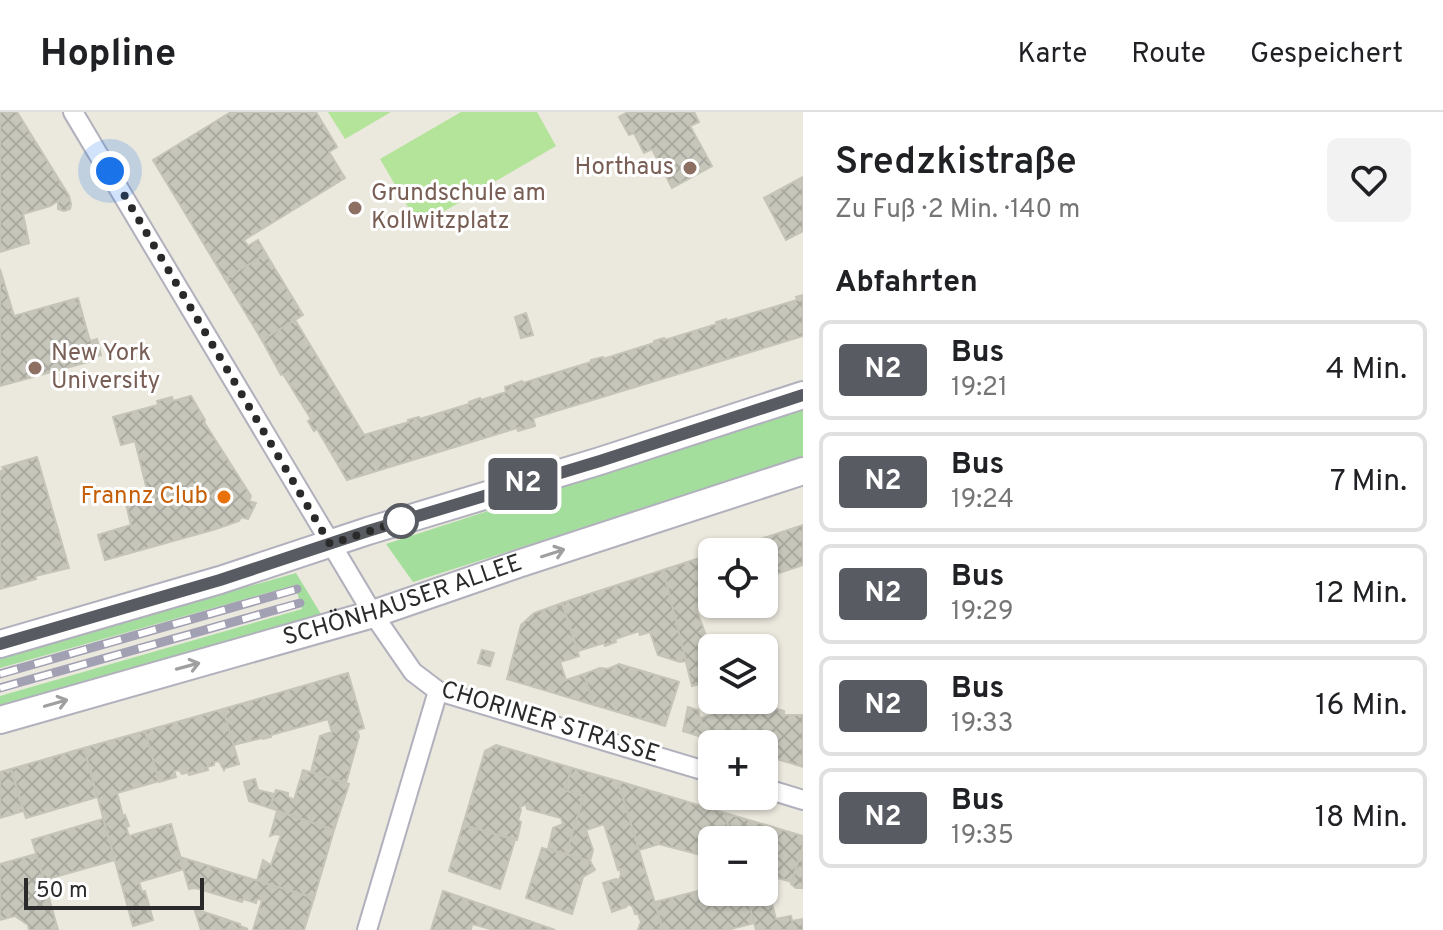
<!DOCTYPE html>
<html lang="de">
<head>
<meta charset="utf-8">
<style>
	body { margin:0; font-family:Overpass,sans-serif; background:#f2f2f2; color:#202124; height:100vh; display:flex; flex-direction:column; font-size:30px; white-space:nowrap }
	* { box-sizing:border-box; margin:0 }
	p { font-size:26px; color:#757577 }
	.icon { flex:none; width:44px; height:44px; fill:none; stroke:currentColor; stroke-width:2; stroke-linecap:round; stroke-linejoin:round }
	.map { position:relative; flex:1; overflow:hidden }
	.sheet { display:flex; flex-direction:column; background:#fff; width:640px }
	.sheet>* { flex:none }
	.badge { padding:0 16px; border-radius:6px; font-size:28px; line-height:52px }
	.controls { position:absolute; left:698px; top:426px; display:grid; gap:16px }
	.controls a { display:grid; place-items:center; width:80px; height:80px; border-radius:12px; background:#fff; box-shadow:0 2px 6px #0004; font-size:40px }
	.scale { position:absolute; left:24px; bottom:20px; width:180px; box-sizing:border-box; padding-left:8px; border:4px solid #2a2a2a; border-top:0; font-size:22px; line-height:28px; white-space:nowrap; color:#2a2a2a; -webkit-text-stroke:6px #fff; paint-order:stroke }
	.you { position:absolute; width:40px; height:40px; margin:-20px; border:6px solid #fff; border-radius:50%; background:#1a73e8; box-shadow:0 0 0 12px #1a73e833 }
	.map>.badge { position:absolute; translate:-50% -50%; box-shadow:0 0 0 4px #fff }
	h2 { padding:0 32px; font-size:30px; line-height:72px }
	.round { display:grid; place-items:center; flex:none; width:84px; height:84px; border-radius:12px; background:#f2f2f2 }
	.overview { display:flex; align-items:center; justify-content:space-between; height:136px; padding:0 32px }
	h1 { font-size:38px; font-weight:600; line-height:60px }
	ul { padding:0; list-style:none }
	li { display:flex; align-items:center; gap:24px; height:100px; margin:0 16px 12px; padding:0 16px; border:4px solid #e0e0e0; border-radius:12px }
	li div { flex:1 }
	li b { display:block; font-size:30px }
	li em { font-style:normal }
	li .badge { min-width:88px; font-weight:700; text-align:center }
	header { display:flex; align-items:center; gap:48px; box-sizing:border-box; height:112px; padding:0 40px; background:#fff; border-bottom:2px solid #e0e0e0 }
	header strong { font-size:38px }
	nav { display:flex; gap:44px; margin-inline-start:auto; font-size:28px }
	main { display:flex; flex:1; min-height:0 }
	.map>svg:first-child { display:block }
	.green { fill:#a4de9d }
	.pitch { fill:#b3e499 }
	.building { fill:url(#building-cross-hatch); stroke:#c6c4b7; stroke-width:2 }
	.lines { fill:none; stroke-linecap:round; stroke-linejoin:round }
	.street-casing { stroke:#b1b0bd; stroke-width:22 }
	.secondary-casing { stroke:#b1b0bd; stroke-width:30 }
	.street { stroke:#fff; stroke-width:18 }
	.secondary { stroke:#fff; stroke-width:26 }
	.rail-casing { stroke:#a2a0b3; stroke-width:9 }
	.rail { stroke:#fff; stroke-width:6; stroke-dasharray:18; stroke-linecap:butt }
	.oneway { stroke:#9f9f9f }
	.line-casing { stroke:#fff; stroke-width:18 }
	.line { stroke:#595b62; stroke-width:12 }
	.walk { stroke:#2a2a2a; stroke-width:8; stroke-dasharray:0 14.4 }
	.education-dot { fill:#8d6e63; stroke:#fff; stroke-width:3 }
	.food-dot { fill:#e8710a; stroke:#fff; stroke-width:3 }
	.stop-dot { fill:#fff; stroke:#595b62; stroke-width:4 }
	.labels { text-anchor:middle; dominant-baseline:central; stroke-width:6; stroke-linejoin:round; paint-order:stroke }
	.education-label { font-size:24px; fill:#785e54; stroke:#fff; text-anchor:start }
	.food-label { font-size:24px; fill:#c56008; stroke:#fff; text-anchor:end }
	.street-label { font-size:24px; fill:#2a2a2a; stroke:#fff }
</style>
</head>
<body>
<header>
<strong>Hopline</strong>
<nav><a>Karte</a><a>Route</a><a>Gespeichert</a></nav>
</header>
<main>
<div class="map">
<svg width="803" height="818" viewBox="0 0 803 818">
	<defs>
		<pattern id="building-cross-hatch" width="8" height="8" patternUnits="userSpaceOnUse" patternTransform="scale(2)"><rect width="8" height="8" fill="#c7c6bb"/><path d="M0 0l8 8M0 8l8-8" fill="none" stroke="#abaaa1"/></pattern>
	</defs>
	<rect width="100%" height="100%" fill="#ebe8dd"/>
	<!-- green -->
	<g class="green">
		<polygon points="803,297 803,345 413,470 386,432"/>
		<polygon points="296,461 321,502 0,594 0,584 302,497 295,473 0,556 0,545"/>
	</g>
	<!-- pitch -->
	<g class="pitch">
		<polygon points="328,0 391,0 345,27"/>
		<polygon points="461,0 537,0 556,34 419,114 380,47"/>
	</g>
	<!-- building -->
	<g class="building">
		<polygon points="0,0 17,0 69,84 71,92 70,97 64,99 58,97 58,89 50,94 23,102 29,131 0,140"/>
		<polygon points="231,0 316,0 337,35 329,40 345,66 244,128 248,134 258,128 266,142 225,167 153,48"/>
		<polygon points="628,0 694,0 699,10 690,14 712,54 672,76 652,37 644,41 634,21 629,23 619,5"/>
		<polygon points="803,65 803,119 786,128 764,86"/>
		<polygon points="266,142 303,203 262,228 225,167"/>
		<polygon points="0,157 14,204 78,186 89,226 91,229 97,227 101,243 94,245 95,248 0,274"/>
		<polygon points="803,183 803,224 533,306 535,314 518,319 517,316 347,368 317,317 314,319 308,309 311,307 283,262 281,263 262,228 295,208 364,323 409,310 408,308 419,305 420,307 469,292 469,290 480,286 481,288 506,280 505,275 522,269 523,271 591,250 591,248 603,245 603,247 654,231 654,229 664,226 665,228 717,212 716,210 726,207 727,209 797,188 796,185"/>
		<polygon points="526,201 533,223 521,226 515,205"/>
		<polygon points="191,284 205,308 204,310 251,384 249,389 256,391 248,407 241,405 239,409 216,417 105,448 98,423 131,413 125,388 148,382 135,329 121,333 113,305 158,293 157,289 172,285 173,289"/>
		<polygon points="37,345 69,456 35,464 36,467 0,477 0,359 4,358 2,355"/>
		<polygon points="803,413 803,453 764,466 764,440 722,440"/>
		<polygon points="712,442 712,492 716,492 696,496 705,521 703,522 707,539 705,540 708,549 712,547 712,569 692,574 663,458"/>
		<polygon points="663,458 686,549 680,550 658,543 650,520 640,523 639,519 615,527 616,530 605,534 604,531 578,539 562,491"/>
		<polygon points="562,491 579,544 560,550 566,568 584,562 594,593 507,567 521,513 534,501"/>
		<polygon points="482,538 494,541 490,554 478,551"/>
		<polygon points="619,552 679,570 665,614 594,593 584,562 600,556 608,557"/>
		<polygon points="348,561 364,616 357,618 359,624 346,671 311,660 320,624 332,620 328,607 271,623 271,625 263,627 262,626 233,633 223,597"/>
		<polygon points="720,588 746,588 784,599 784,603 803,603 803,655 764,643 764,632 727,632 705,626 700,606 712,603 711,596 717,589"/>
		<polygon points="688,595 698,598 705,626 683,619"/>
		<polygon points="223,597 239,652 225,656 224,658 219,649 214,650 214,653 207,655 208,658 189,663 188,660 182,662 179,658 174,659 176,665 159,670 145,619"/>
		<polygon points="145,619 159,669 117,681 123,704 125,703 129,714 126,715 129,724 171,712 184,757 139,770 142,780 145,779 153,808 133,814 84,636"/>
		<polygon points="496,633 572,656 564,678 584,684 566,742 548,737 553,716 563,712 561,706 527,697 526,692 520,695 521,698 518,708 521,710 517,728 463,713 485,639"/>
		<polygon points="84,636 97,685 26,706 11,657"/>
		<polygon points="572,656 618,669 663,818 638,818 641,810 638,802 635,802 633,795 628,792 626,795 612,800 603,771 616,767 619,768 621,762 620,757 618,758 604,712 586,718 593,738 590,749 566,742 584,684 564,678"/>
		<polygon points="11,657 23,699 0,706 0,660"/>
		<polygon points="303,658 349,672 334,718 270,696 276,678 288,681 288,685 294,688"/>
		<polygon points="255,667 258,678 274,682 270,696 249,689 244,670"/>
		<polygon points="618,669 725,701 732,728 712,728 712,746 659,732 639,738"/>
		<polygon points="277,699 334,718 314,786 257,769 263,748 271,753 281,723 275,722 270,724"/>
		<polygon points="725,701 803,724 803,734 792,770 770,764 770,762 764,760 764,728 732,728"/>
		<polygon points="103,707 115,748 44,768 32,728"/>
		<polygon points="463,713 515,728 500,777 449,759"/>
		<polygon points="803,734 803,776 796,776 791,772"/>
		<polygon points="542,736 590,749 595,758 583,765 572,802 526,786"/>
		<polygon points="36,742 44,768 58,818 29,818 28,813 15,804 0,808 0,752"/>
		<polygon points="180,745 314,786 304,818 253,818 262,788 257,787 256,791 243,787 242,790 196,776 189,777"/>
		<polygon points="710,776 712,780 746,780 754,811 727,818 663,818 655,790"/>
		<polygon points="443,779 555,818 494,818 472,812 471,818 431,818"/>
		<polygon points="746,780 759,780 760,784 765,786 767,793 772,792 776,807 791,804 792,809 803,807 803,818 756,818"/>
		<polygon points="198,798 240,812 240,814 248,817 201,818 195,799"/>
	</g>
	<g class="lines">
		<defs>
			<g id="street">
				<polyline points="73,0 373,502 413,560 438,579 712,661"/>
				<polyline points="764,676 803,688"/>
				<polyline points="367,818 438,579"/>
			</g>
			<g id="secondary">
				<polyline points="0,532 220,468 368,419 600,349 803,283"/>
				<path id="s1" d="M0,608L373,502L518,452L803,359"/>
			</g>
		</defs>
		<!-- street casing -->
		<use href="#street" class="street-casing"/>
		<!-- secondary casing -->
		<use href="#secondary" class="secondary-casing"/>
		<!-- street -->
		<use href="#street" class="street"/>
		<!-- secondary -->
		<use href="#secondary" class="secondary"/>
		<defs>
			<g id="rail">
				<polyline points="0,562 297,477"/>
				<polyline points="0,576 300,491"/>
			</g>
		</defs>
		<!-- rail casing -->
		<use href="#rail" class="rail-casing"/>
		<!-- rail -->
		<use href="#rail" class="rail"/>
	</g>
	<!-- one-way arrows -->
	<defs><path id="oneway-shaft" d="M-6 0H5M1.5-3L5.5 0L1.5 3" fill="none" stroke-width="1.6" stroke-linecap="round" stroke-linejoin="round" transform="scale(2)"/></defs>
	<g class="oneway">
		<use href="#oneway-shaft" transform="translate(553 441) rotate(-18)"/>
		<use href="#oneway-shaft" transform="translate(188 554) rotate(-15)"/>
		<use href="#oneway-shaft" transform="translate(56 591) rotate(-16)"/>
	</g>
	<g class="lines">
		<defs>
			<polyline id="line" points="0,532 220,468 368,419 600,349 803,283"/>
		</defs>
		<!-- line casing -->
		<use href="#line" class="line-casing"/>
		<!-- line -->
		<use href="#line" class="line"/>
		<!-- walk -->
		<polyline class="walk" points="110,59 330,432 401,409"/>
	</g>
	<!-- markers -->
	<g class="education-dot">
		<circle cx="690" cy="56" r="8"/>
		<circle cx="355" cy="96" r="8"/>
		<circle cx="35" cy="256" r="8"/>
	</g>
	<circle class="food-dot" cx="224" cy="385" r="8"/>
	<circle class="stop-dot" cx="401" cy="409" r="16"/>
	<g class="labels">
		<!-- education labels -->
		<g class="education-label">
			<text x="674" y="56" text-anchor="end">Horthaus</text>
			<text x="371" y="82">Grundschule am<tspan x="371" dy="28">Kollwitzplatz</tspan></text>
			<text x="51" y="242">New York<tspan x="51" dy="28">University</tspan></text>
		</g>
		<!-- food labels -->
		<g class="food-label">
			<text x="208" y="385">Frannz Club</text>
		</g>
		<!-- street labels -->
		<g class="street-label">
			<text stroke="none"><textPath href="#s1" startOffset="420">SCHÖNHAUSER ALLEE</textPath></text>
			<text transform="translate(550 611) rotate(17)">CHORINER STRASSE</text>
		</g>
	</g>
</svg>
<div class="controls">
<a><svg class="icon" aria-label="locate" viewBox="0 0 24 24"><circle cx="12" cy="12" r="6"/><path d="M12 2v4M12 18v4M2 12h4M18 12h4"/></svg></a>
<a><svg class="icon" aria-label="layers" viewBox="0 0 24 24"><path d="M12 4l9 5-9 5-9-5zM3 14l9 5 9-5"/></svg></a>
<a>+</a>
<a>−</a>
</div>
<div class="scale">50 m</div>
<div class="you" style="left:110px;top:59px"></div>
<b class="badge" style="left:523px;top:372px;background:#595b62;color:#fff">N2</b>
</div>
<section class="sheet">
<div class="overview"><div><h1>Sredzkistraße</h1><p>Zu Fuß · 2 Min. · 140 m</p></div><a class="round"><svg class="icon" aria-label="heart" viewBox="0 0 24 24"><path d="M12 20l-8-8c-3-5 5-10 8-4 3-6 11-1 8 4z"/></svg></a></div>
<h2>Abfahrten</h2>
<ul>
<li><span class="badge" style="background:#595b62;color:#fff">N2</span><div><b>Bus</b><p>19:21</p></div><em>4 Min.</em></li>
<li><span class="badge" style="background:#595b62;color:#fff">N2</span><div><b>Bus</b><p>19:24</p></div><em>7 Min.</em></li>
<li><span class="badge" style="background:#595b62;color:#fff">N2</span><div><b>Bus</b><p>19:29</p></div><em>12 Min.</em></li>
<li><span class="badge" style="background:#595b62;color:#fff">N2</span><div><b>Bus</b><p>19:33</p></div><em>16 Min.</em></li>
<li><span class="badge" style="background:#595b62;color:#fff">N2</span><div><b>Bus</b><p>19:35</p></div><em>18 Min.</em></li>
</ul>
</section>
</main>
</body>
</html>
